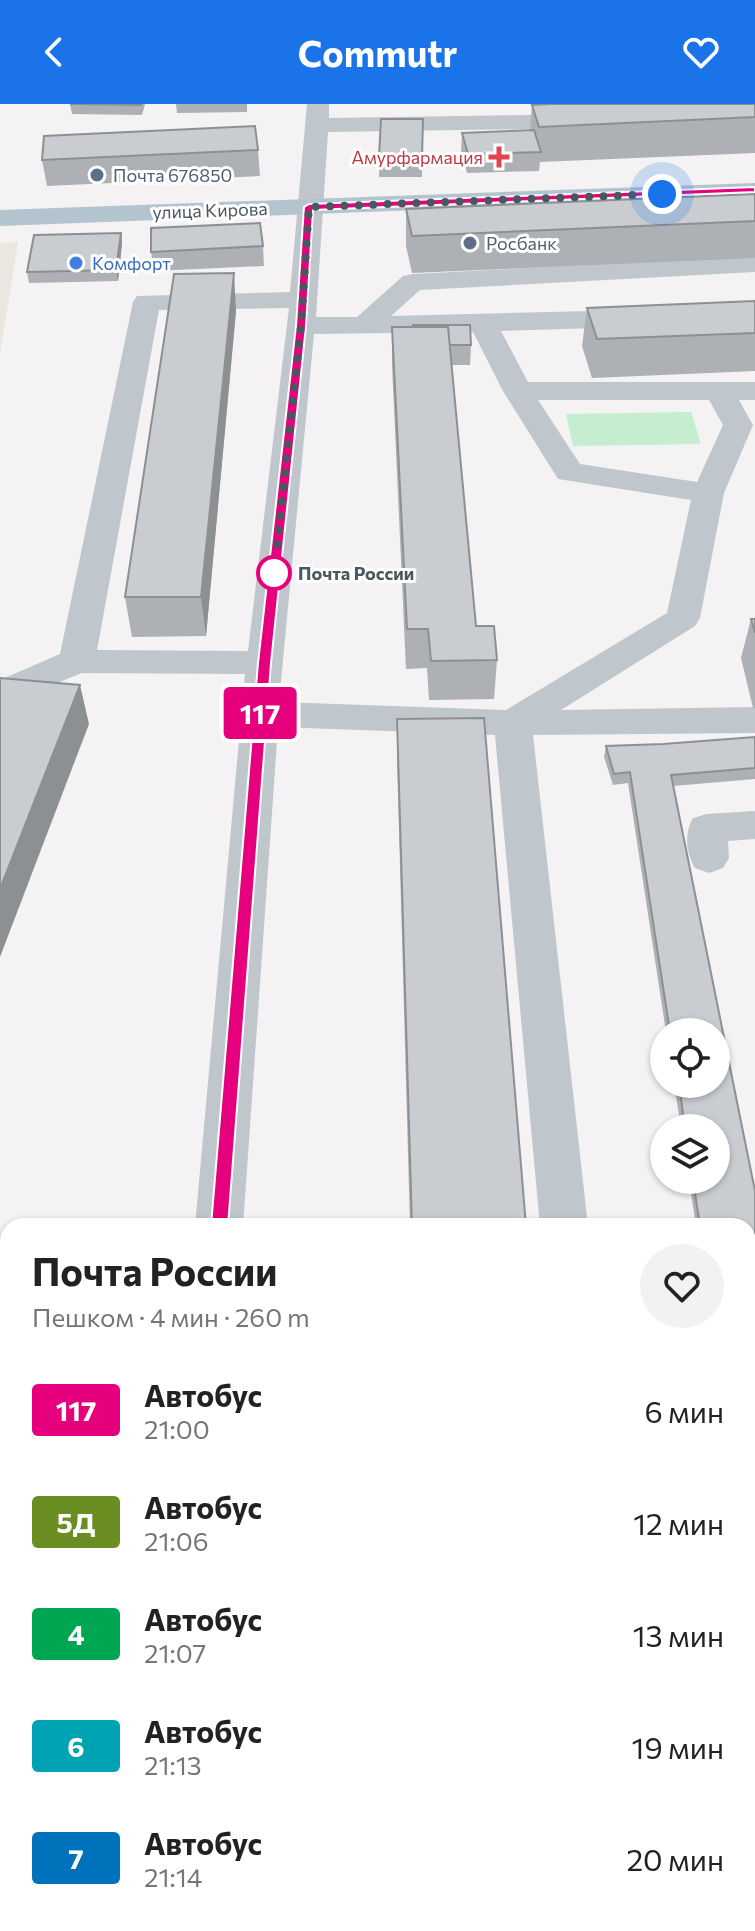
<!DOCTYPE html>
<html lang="ru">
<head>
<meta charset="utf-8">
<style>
	body { margin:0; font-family:Commissioner,sans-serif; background:#f2f2f2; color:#222; height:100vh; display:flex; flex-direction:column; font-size:30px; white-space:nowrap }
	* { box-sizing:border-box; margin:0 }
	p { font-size:26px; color:#767676 }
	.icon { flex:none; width:44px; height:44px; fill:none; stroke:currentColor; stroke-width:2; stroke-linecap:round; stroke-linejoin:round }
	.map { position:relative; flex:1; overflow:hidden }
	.drawer { position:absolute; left:0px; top:1114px; width:756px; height:714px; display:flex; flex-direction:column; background:#fff; border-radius:24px 24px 0 0; box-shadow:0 2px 6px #0004 }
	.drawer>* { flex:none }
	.badge { padding:0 16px; border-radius:6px; font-size:28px; line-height:52px }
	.controls { position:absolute; left:650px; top:914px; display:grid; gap:16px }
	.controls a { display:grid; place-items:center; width:80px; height:80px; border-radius:50%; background:#fff; box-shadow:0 2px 6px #0004; font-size:40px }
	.you { position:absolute; width:40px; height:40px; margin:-20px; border:6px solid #fff; border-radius:50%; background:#1a73e8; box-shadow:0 0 0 12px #1a73e833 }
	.map>.badge { position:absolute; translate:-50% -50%; box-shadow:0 0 0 4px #fff }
	.round { display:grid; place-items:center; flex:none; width:84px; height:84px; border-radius:42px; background:#f2f2f2 }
	.summary { display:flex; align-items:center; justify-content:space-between; height:136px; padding:0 32px }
	h1 { font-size:38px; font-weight:700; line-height:60px }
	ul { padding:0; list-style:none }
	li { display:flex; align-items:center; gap:24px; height:112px; padding:0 32px }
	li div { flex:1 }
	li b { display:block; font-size:30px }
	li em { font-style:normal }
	li .badge { min-width:88px; font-weight:700; text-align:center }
	header { display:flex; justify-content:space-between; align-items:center; height:104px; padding:0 32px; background:#1a73e8; color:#fff; font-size:36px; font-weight:700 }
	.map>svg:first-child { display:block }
	.commercial { fill:#eae6e0 }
	.green { fill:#c5edd0 }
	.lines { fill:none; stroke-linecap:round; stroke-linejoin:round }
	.minor { fill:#bfc7cd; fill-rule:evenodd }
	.major { fill:#b4c4ce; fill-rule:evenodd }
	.wall { fill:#adb0b4 }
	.shaded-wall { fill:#8d9092 }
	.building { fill:#c9cdd1; stroke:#8d9092; stroke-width:2 }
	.line { fill:#e6007e; stroke:#fff; stroke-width:2 }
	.walk { stroke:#4b575e; stroke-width:8; stroke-dasharray:0 14.4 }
	.health-dot { fill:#e0444e; stroke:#fff; stroke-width:3 }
	.service-dot { fill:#5c6f8a; stroke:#fff; stroke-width:3 }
	.shop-dot { fill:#3f7fe0; stroke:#fff; stroke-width:3 }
	.stop-dot { fill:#fff; stroke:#e6007e; stroke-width:4 }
	.labels { text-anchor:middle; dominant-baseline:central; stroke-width:6; stroke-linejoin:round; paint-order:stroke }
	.far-health-label { font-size:18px; fill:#be3a42; stroke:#fff; text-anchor:end }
	.far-service-label { font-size:18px; fill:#4e5e75; stroke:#fff; text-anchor:start }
	.far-street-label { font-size:18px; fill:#4b575e; stroke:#fff }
	.far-shop-label { font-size:18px; fill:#366cbe; stroke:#fff; text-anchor:start }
	.far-stop-label { font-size:18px; font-weight:bold; fill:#4b575e; stroke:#fff; text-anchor:start }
</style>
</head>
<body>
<header><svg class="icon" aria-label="back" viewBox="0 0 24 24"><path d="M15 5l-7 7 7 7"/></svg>Commutr<svg class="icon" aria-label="heart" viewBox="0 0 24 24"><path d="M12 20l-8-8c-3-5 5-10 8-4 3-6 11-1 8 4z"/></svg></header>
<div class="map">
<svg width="755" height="1827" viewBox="0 0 755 1827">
	<rect width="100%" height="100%" fill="#f4f2f2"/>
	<!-- commercial -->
	<polygon class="commercial" points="18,138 0,250 0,139"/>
	<!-- green -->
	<polygon class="green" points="691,308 701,340 573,342 566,310"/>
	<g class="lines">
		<!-- minor -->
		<g class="minor">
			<path d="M307,0H329V14L588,10L596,12L600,17L596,22L588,24L328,28L316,213H357L403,172L413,170L755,152V168L420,186L391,212L755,203V219L501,227L528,278H755V296H739L753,321L724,389L700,514L695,522L561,606L755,603V629L533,631L588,1122H540L495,631L278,623L243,1122H195L245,570L82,569L0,602V576L60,550L133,198L137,192L290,188ZM289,204L248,547L97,546L159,206ZM473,228L503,287L558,375L691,396L667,509L506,606L279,598L314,230ZM538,296H709L723,321L697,378L580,360Z"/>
			<path d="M755,707V735L728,737L729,754L723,764L709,769L695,764C686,749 684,729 693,714L707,710Z"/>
			<polygon points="748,1527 755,1529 755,1587 748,1585"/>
			<rect x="0" y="1653" width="8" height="62"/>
			<polygon points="139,1820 203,1820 203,1827 137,1827"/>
		</g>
		<!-- major -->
		<polygon class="major" points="755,79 755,93 0,122 0,106"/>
	</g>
	<!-- wall -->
	<g class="wall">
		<polygon points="70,0 145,0 142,11 72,10"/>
		<polygon points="176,0 247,0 247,8 177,9"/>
		<polygon points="755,0 755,49 540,58 539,67 467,69 461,48 462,29 530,26 532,1"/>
		<polygon points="423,15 422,73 379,73 379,53"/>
		<polygon points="258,46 260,72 47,82 42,56"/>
		<polygon points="755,90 755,154 412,169 406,142 406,105"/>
		<polygon points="121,129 122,139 118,177 29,179 27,168"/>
		<polygon points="263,142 264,162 154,167 151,148"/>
		<polygon points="755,197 755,267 592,274 582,242 587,204"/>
		<polygon points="236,207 206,532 132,533 125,493"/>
		<polygon points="392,223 471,241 470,261 451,261 476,522 497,556 494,595 429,596 427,564 406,565 392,261"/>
		<polygon points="751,515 755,515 755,604 753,604 741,554"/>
		<polygon points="397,615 526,1122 410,1122 397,654"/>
		<polygon points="755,633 755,675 673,682 755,1087 755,1478 748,1476 748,1122 696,1122 689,1076 716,1076 716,1024 681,1024 674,980 716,980 716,928 666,928 628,679 613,681 604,653 606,642 663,640"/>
		<polygon points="748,1635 755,1636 755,1715 748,1713"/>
	</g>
	<!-- shaded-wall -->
	<g class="shaded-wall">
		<polygon points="121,129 122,139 118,177 116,166"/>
		<polygon points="234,169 236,207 206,532 201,493"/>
		<polygon points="80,581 89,620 0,853 0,785"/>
	</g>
	<!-- building -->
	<g class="building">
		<polygon points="70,0 141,0 141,1"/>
		<polygon points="551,0 755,0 755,13 539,23 532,1"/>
		<polygon points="381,15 423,15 422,54 379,53"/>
		<polygon points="255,22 258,46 42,56 44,32"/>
		<polygon points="534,26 541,48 468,50 462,29"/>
		<polygon points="755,90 755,117 412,132 406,105"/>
		<polygon points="260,119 263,142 151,148 151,124"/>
		<polygon points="121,129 116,166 27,168 34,131"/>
		<polygon points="234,169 201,493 125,493 174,170"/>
		<polygon points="755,197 755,229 597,235 587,204"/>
		<polygon points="413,221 470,221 471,241 449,241 448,223 413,223"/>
		<polygon points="392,223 448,223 476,522 494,522 497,556 431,557 428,525 407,525"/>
		<polygon points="751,515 755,515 755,529"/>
		<polygon points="0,574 80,581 0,785"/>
		<polygon points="484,614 526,1122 412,1122 397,615"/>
		<polygon points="755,633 755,664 671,671 755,1087 755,1470 748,1469 748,1122 700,1122 693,1076 716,1076 716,1024 685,1024 679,980 716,980 716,928 670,928 630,668 614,670 606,642 663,640"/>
		<polygon points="748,1635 755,1636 755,1710 748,1708"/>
	</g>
	<!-- line -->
	<polygon class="line" points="755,83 755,88 313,106 306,222 271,559 228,1122 219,1130 213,1127 211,1122 258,559 296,222 304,103 309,100"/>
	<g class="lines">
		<!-- walk -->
		<polyline class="walk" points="274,469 301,222 309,103 662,90"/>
	</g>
	<!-- markers -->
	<path class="health-dot" d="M495 41h8v8h8v8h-8v8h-8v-8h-8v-8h8z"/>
	<g class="service-dot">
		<circle cx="97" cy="71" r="8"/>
		<circle cx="470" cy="139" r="8"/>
	</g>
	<circle class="shop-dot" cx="76" cy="159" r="8"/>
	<circle class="stop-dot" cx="274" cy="469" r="16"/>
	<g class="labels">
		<!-- far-health labels -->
		<g class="far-health-label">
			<text x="483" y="53">Амурфармация</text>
		</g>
		<!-- far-service labels -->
		<g class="far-service-label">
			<text x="113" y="71">Почта 676850</text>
			<text x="486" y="139">Росбанк</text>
		</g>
		<!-- far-street labels -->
		<g class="far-street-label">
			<text transform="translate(210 106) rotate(-2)">улица Кирова</text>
		</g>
		<!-- far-shop labels -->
		<g class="far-shop-label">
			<text x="92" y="159">Комфорт</text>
		</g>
		<!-- far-stop labels -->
		<g class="far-stop-label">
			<text x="298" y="469">Почта России</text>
		</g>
	</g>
</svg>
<div class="controls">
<a><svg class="icon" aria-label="locate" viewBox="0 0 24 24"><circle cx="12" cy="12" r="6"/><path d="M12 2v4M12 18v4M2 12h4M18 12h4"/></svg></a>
<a><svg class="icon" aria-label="layers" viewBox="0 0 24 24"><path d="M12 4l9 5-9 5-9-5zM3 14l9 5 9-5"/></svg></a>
</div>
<div class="you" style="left:662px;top:90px"></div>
<b class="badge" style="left:260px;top:609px;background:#e6007e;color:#fff">117</b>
<section class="drawer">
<div class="summary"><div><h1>Почта России</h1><p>Пешком · 4 мин · 260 m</p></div><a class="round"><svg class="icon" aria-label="heart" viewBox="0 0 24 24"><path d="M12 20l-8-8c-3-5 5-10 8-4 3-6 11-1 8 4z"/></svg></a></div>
<ul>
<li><span class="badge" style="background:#e6007e;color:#fff">117</span><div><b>Автобус</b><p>21:00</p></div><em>6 мин</em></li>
<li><span class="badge" style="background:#6b8e23;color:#fff">5Д</span><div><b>Автобус</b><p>21:06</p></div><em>12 мин</em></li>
<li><span class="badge" style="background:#00a651;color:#fff">4</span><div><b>Автобус</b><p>21:07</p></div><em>13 мин</em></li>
<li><span class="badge" style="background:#00a3b4;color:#fff">6</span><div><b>Автобус</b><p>21:13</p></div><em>19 мин</em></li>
<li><span class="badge" style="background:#0072bc;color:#fff">7</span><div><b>Автобус</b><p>21:14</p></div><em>20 мин</em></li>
</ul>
</section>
</div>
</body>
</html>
